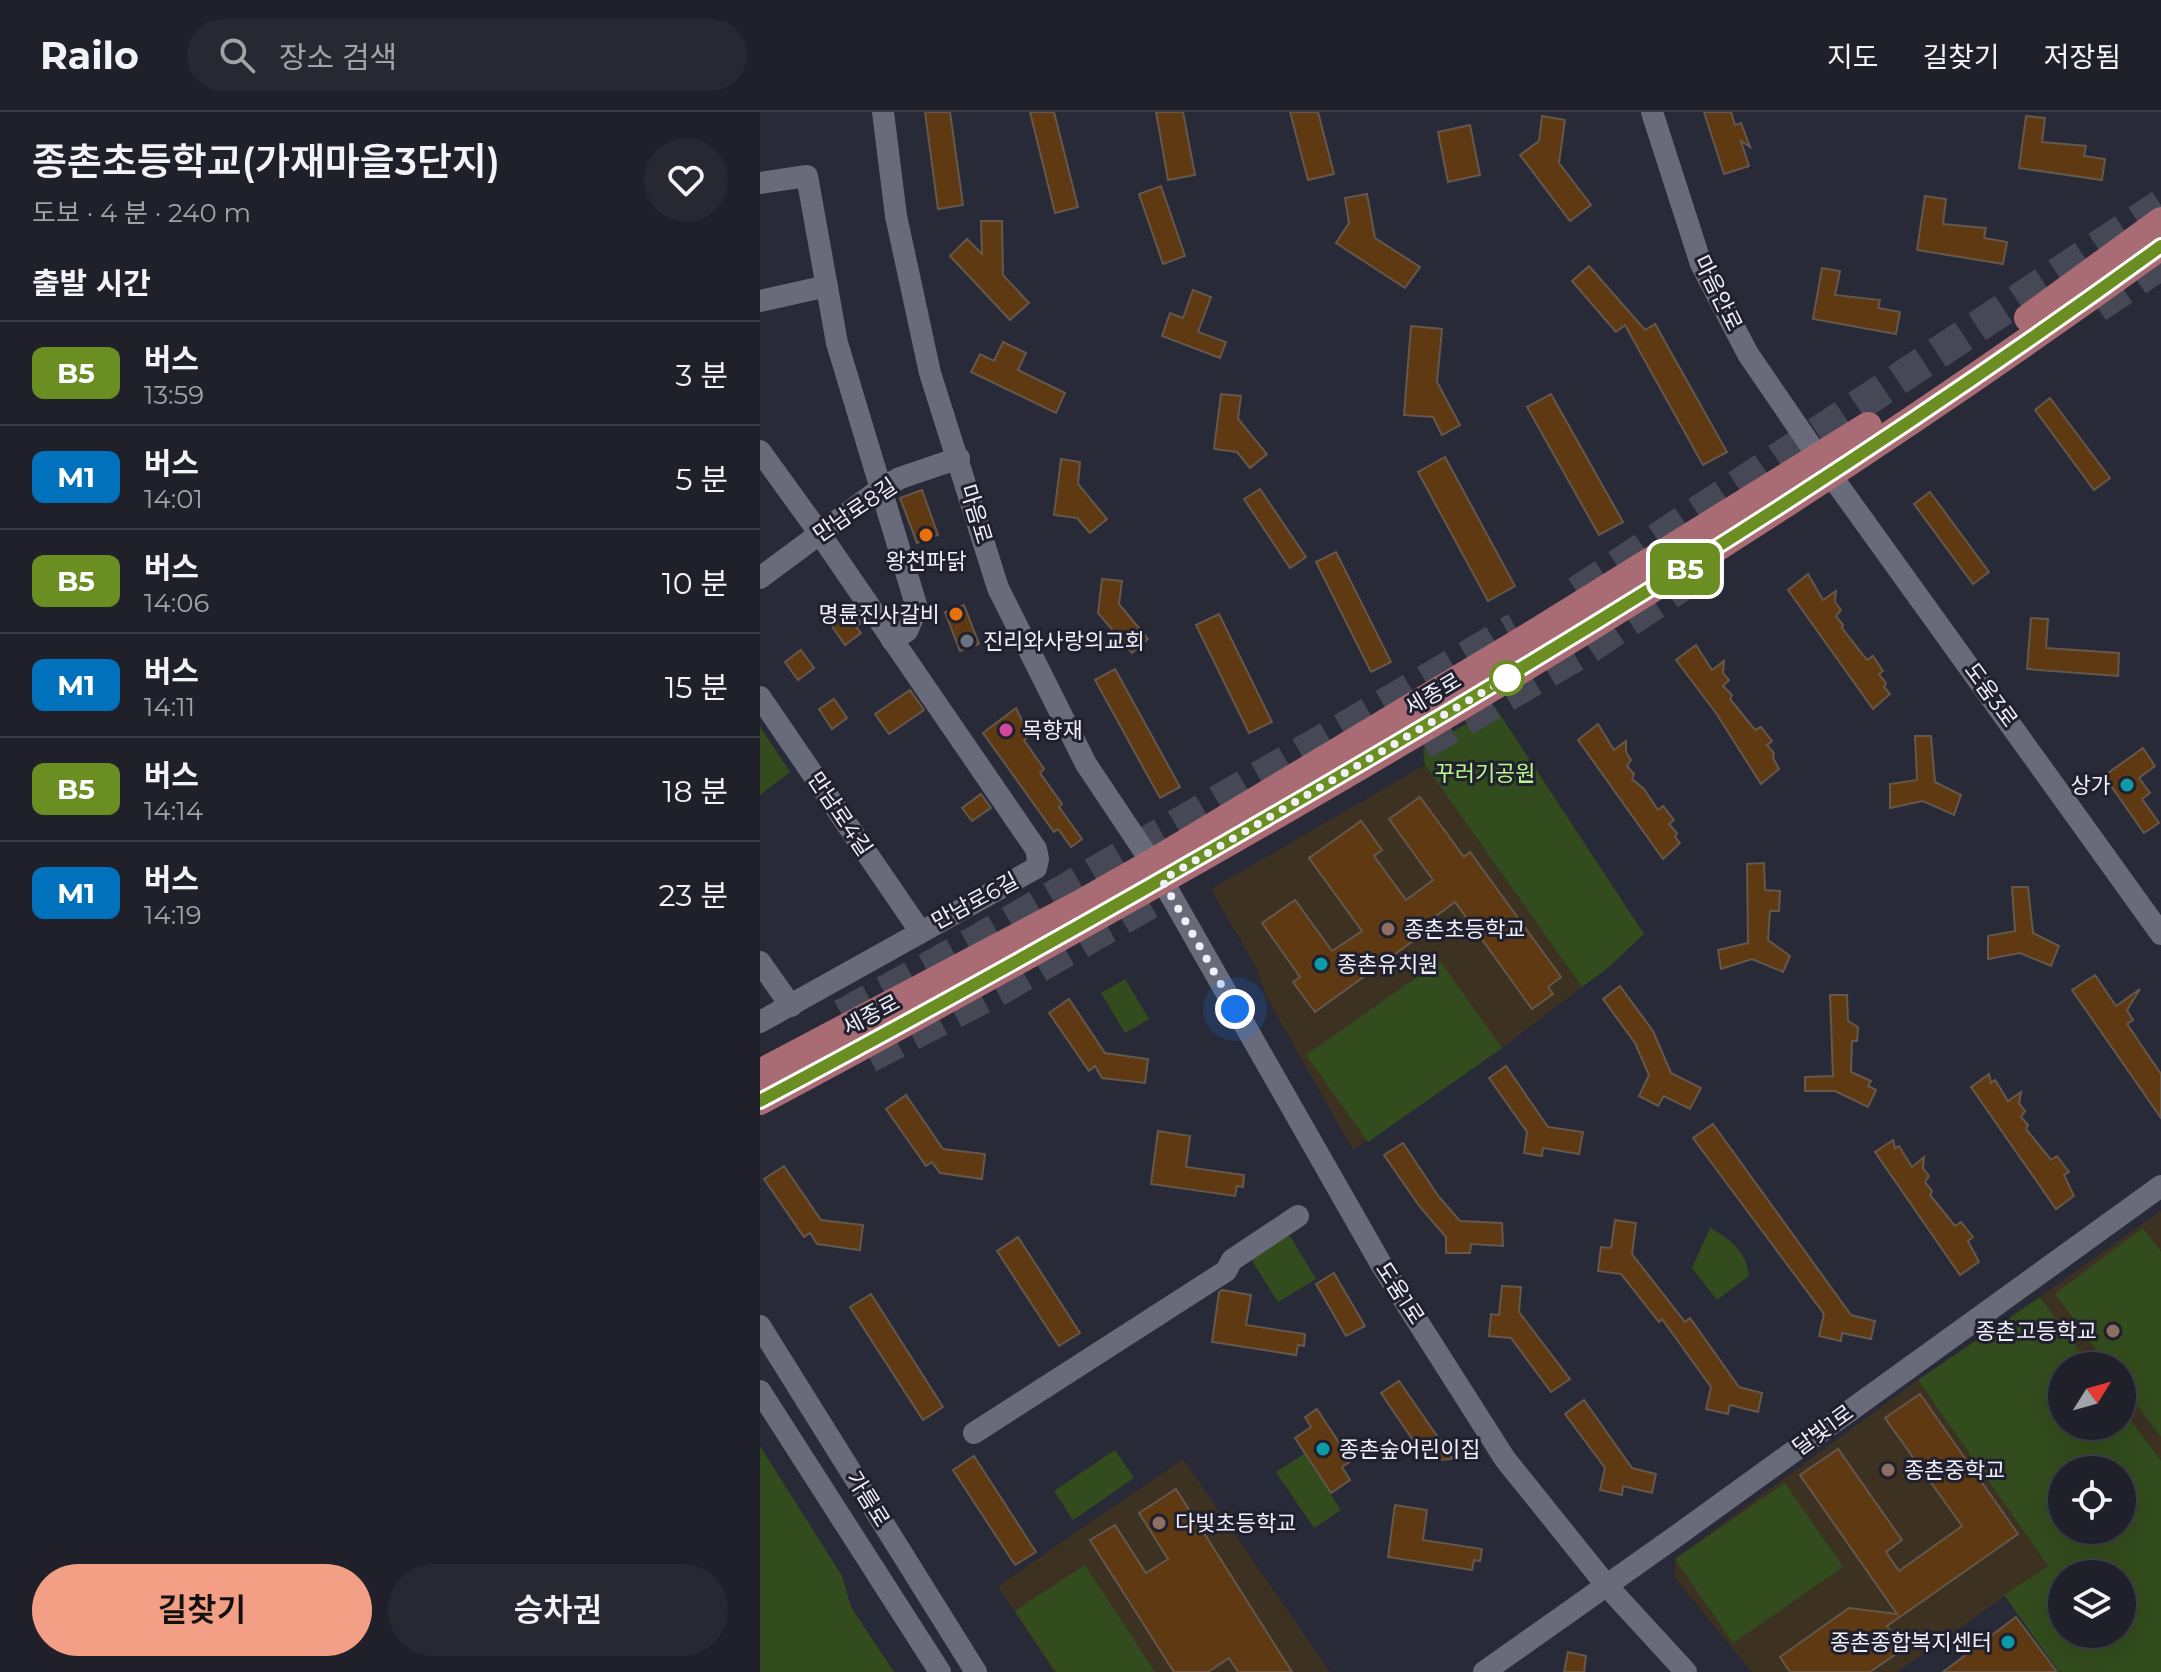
<!DOCTYPE html>
<html lang="ko">
<head>
<meta charset="utf-8">
<style>
	body { margin:0; font-family:Montserrat,"Noto Sans KR",sans-serif; background:#272832; color:#f1f3f6; height:100vh; display:flex; flex-direction:column; font-size:30px; white-space:nowrap }
	* { box-sizing:border-box; margin:0 }
	p { font-size:26px; color:#a1a3a8 }
	.icon { flex:none; width:44px; height:44px; fill:none; stroke:currentColor; stroke-width:2; stroke-linecap:round; stroke-linejoin:round }
	.map { position:relative; flex:1; overflow:hidden }
	.side { display:flex; flex-direction:column; background:#1f202a; width:760px }
	.side>* { flex:none }
	.badge { padding:0 16px; border-radius:12px; font-size:28px; line-height:52px }
	.needle { width:52px; rotate:53deg }
	.fabs { position:absolute; left:1288px; top:1240px; display:grid; gap:16px }
	.fabs a { display:grid; place-items:center; width:88px; height:88px; border-radius:50%; background:#1f202a; box-shadow:0 8px 32px #0002,0 0 0 2px #3c3e47; font-size:40px }
	.you { position:absolute; width:40px; height:40px; margin:-20px; border:6px solid #fff; border-radius:50%; background:#1a73e8; box-shadow:0 0 0 12px #1a73e833 }
	.map>.badge { position:absolute; translate:-50% -50%; box-shadow:0 0 0 4px #fff }
	h2 { padding:0 32px; font-size:30px; line-height:72px }
	.round { display:grid; place-items:center; flex:none; width:84px; height:84px; border-radius:42px; background:#272832 }
	.head { display:flex; align-items:center; justify-content:space-between; height:136px; padding:0 32px }
	h1 { font-size:38px; font-weight:600; line-height:60px }
	.primary-button { display:flex; gap:16px; margin-top:auto; padding:16px 32px }
	.primary-button a { flex:1; height:92px; border-radius:48px; background:#f39f85; color:#111; font-size:32px; font-weight:600; line-height:92px; text-align:center }
	.primary-button a+a { background:#272832; color:#f1f3f6 }
	ul { padding:0; list-style:none }
	li { display:flex; align-items:center; gap:24px; height:104px; padding:0 32px; border-top:2px solid #3c3e47 }
	li div { flex:1 }
	li b { display:block; font-size:30px }
	li em { font-style:normal }
	li .badge { min-width:88px; font-weight:700; text-align:center }
	header { display:flex; align-items:center; gap:48px; box-sizing:border-box; height:112px; padding:0 40px; background:#1f202a; border-bottom:2px solid #3c3e47 }
	header strong { font-size:38px }
	nav { display:flex; gap:44px; margin-inline-start:auto; font-size:28px }
	.search { width:560px; height:72px; background:#272832; display:flex; align-items:center; gap:20px; box-sizing:border-box; padding:0 28px; border-radius:44px; color:#a1a3a8; font-size:30px }
	main { display:flex; flex:1; min-height:0 }
	.map>svg:first-child { display:block }
	.education { fill:#3d3122 }
	.green { fill:#324c1d; fill-rule:evenodd }
	.building { fill:#5f3912; stroke:#64574c; stroke-width:2 }
	.lines { fill:none; stroke-linecap:round; stroke-linejoin:round }
	.highway-tunnel { stroke:#474855; stroke-width:32; stroke-dasharray:32 16; stroke-linecap:butt }
	.minor { stroke:#696b7a; stroke-width:22 }
	.major { stroke:#a96c75; stroke-width:28 }
	.line-casing { stroke:#fff; stroke-width:18 }
	.line { stroke:#6b8e23; stroke-width:12 }
	.walk { stroke:#eff0f9; stroke-width:8; stroke-dasharray:0 14.4 }
	.food-dot { fill:#e8710a; stroke:#20202e; stroke-width:3 }
	.worship-dot { fill:#6b7280; stroke:#20202e; stroke-width:3 }
	.stop-dot { fill:#fff; stroke:#6b8e23; stroke-width:4 }
	.hotel-dot { fill:#d1479c; stroke:#20202e; stroke-width:3 }
	.culture-dot { fill:#0f9aa8; stroke:#20202e; stroke-width:3 }
	.education-dot { fill:#8d6e63; stroke:#20202e; stroke-width:3 }
	.labels { text-anchor:middle; dominant-baseline:central; stroke-width:6; stroke-linejoin:round; paint-order:stroke }
	.street-label { font-size:22px; fill:#eff0f9; stroke:#20202e }
	.poi-label { font-size:22px; fill:#eff0f9; stroke:#20202e; text-anchor:start }
	.park-label { font-size:22px; fill:#b9f98b; stroke:#20202e }
</style>
</head>
<body>
<header>
<strong>Railo</strong>
<div class="search"><svg class="icon" aria-label="search" viewBox="0 0 24 24"><circle cx="10" cy="10" r="6"/><path d="M15 15l6 6"/></svg>장소 검색</div>
<nav><a>지도</a><a>길찾기</a><a>저장됨</a></nav>
</header>
<main>
<section class="side">
<div class="head"><div><h1>종촌초등학교(가재마을3단지)</h1><p>도보 · 4 분 · 240 m</p></div><a class="round"><svg class="icon" aria-label="heart" viewBox="0 0 24 24"><path d="M12 20l-8-8c-3-5 5-10 8-4 3-6 11-1 8 4z"/></svg></a></div>
<h2>출발 시간</h2>
<ul>
<li><span class="badge" style="background:#6b8e23;color:#fff">B5</span><div><b>버스</b><p>13:59</p></div><em>3 분</em></li>
<li><span class="badge" style="background:#0072bc;color:#fff">M1</span><div><b>버스</b><p>14:01</p></div><em>5 분</em></li>
<li><span class="badge" style="background:#6b8e23;color:#fff">B5</span><div><b>버스</b><p>14:06</p></div><em>10 분</em></li>
<li><span class="badge" style="background:#0072bc;color:#fff">M1</span><div><b>버스</b><p>14:11</p></div><em>15 분</em></li>
<li><span class="badge" style="background:#6b8e23;color:#fff">B5</span><div><b>버스</b><p>14:14</p></div><em>18 분</em></li>
<li><span class="badge" style="background:#0072bc;color:#fff">M1</span><div><b>버스</b><p>14:19</p></div><em>23 분</em></li>
</ul>
<div class="primary-button"><a>길찾기</a><a>승차권</a></div>
</section>
<div class="map">
<svg width="1401" height="1560" viewBox="0 0 1401 1560">
	<rect width="100%" height="100%" fill="#292a38"/>
	<!-- education -->
	<g class="education">
		<polygon points="665,653 822,875 742,936 593,1038 506,884 497,857 451,777"/>
		<polygon points="1401,1099 1401,1349 1362,1296 1362,1254 1331,1254 1280,1185"/>
		<polygon points="1158,1268 1288,1454 1137,1560 992,1560 915,1466 915,1447"/>
		<polygon points="423,1347 570,1560 294,1560 238,1474"/>
	</g>
	<!-- green -->
	<g class="green">
		<polygon points="735,595 884,822 848,856 822,875 665,653 663,637"/>
		<polygon points="0,615 30,660 0,683"/>
		<polygon points="680,849 742,936 608,1030 546,943"/>
		<polygon points="365,867 389,907 365,921 341,881"/>
		<path d="M950,1116C971,1127 986,1140 989,1164L957,1188L932,1156Z"/>
		<polygon points="1383,1116 1401,1140 1401,1325 1362,1273 1362,1254 1348,1254 1295,1182"/>
		<polygon points="528,1121 556,1167 518,1190 489,1144"/>
		<path d="M1280,1185L1331,1254H1302V1314H1362V1296L1401,1349V1560H1299L1244,1483L1288,1454L1158,1268ZM1302,1358H1362V1418H1302ZM1302,1462H1362V1522H1302Z"/>
		<polygon points="0,1334 82,1464 91,1495 134,1560 0,1560"/>
		<polygon points="355,1338 374,1366 313,1408 294,1379"/>
		<polygon points="544,1342 581,1398 554,1416 516,1360"/>
		<polygon points="1025,1371 1083,1455 973,1531 915,1447"/>
		<polygon points="325,1453 395,1560 296,1560 255,1499"/>
	</g>
	<!-- building -->
	<g class="building">
		<polygon points="165,0 190,0 203,93 178,97"/>
		<polygon points="270,0 294,0 318,95 295,101"/>
		<polygon points="396,0 423,0 435,63 408,68"/>
		<polygon points="530,0 558,0 574,62 548,68"/>
		<polygon points="944,0 971,0 975,13 981,11 990,35 981,29 989,54 964,62"/>
		<polygon points="782,4 805,8 799,51 831,93 810,109 760,43 779,29"/>
		<polygon points="1266,4 1285,6 1282,30 1326,34 1324,44 1345,47 1342,68 1259,56"/>
		<polygon points="710,13 720,63 688,70 678,20"/>
		<polygon points="401,74 425,144 403,152 379,82"/>
		<polygon points="607,82 615,126 660,155 645,176 576,131 589,111 585,86"/>
		<polygon points="1165,84 1186,87 1183,112 1226,116 1224,126 1247,130 1243,152 1157,138"/>
		<polygon points="221,109 242,109 243,163 269,191 250,208 190,144 207,127 222,142"/>
		<polygon points="829,154 885,218 895,212 967,340 943,353 865,213 856,220 812,169"/>
		<polygon points="1062,156 1080,159 1075,183 1120,188 1118,196 1140,200 1136,222 1053,207"/>
		<polygon points="433,178 451,185 438,220 466,230 460,246 402,224 410,201 423,206"/>
		<polygon points="651,214 682,217 677,270 700,313 682,323 673,305 644,303"/>
		<polygon points="243,230 266,241 258,258 305,281 296,301 211,260 220,242 234,249"/>
		<polygon points="461,282 481,284 478,307 507,342 490,356 477,340 454,337"/>
		<polygon points="791,282 863,410 839,423 767,295"/>
		<polygon points="1290,286 1350,366 1334,378 1275,298"/>
		<polygon points="685,345 755,474 728,489 658,360"/>
		<polygon points="301,347 320,350 318,372 347,407 330,421 317,406 294,403"/>
		<polygon points="500,377 546,445 530,456 484,387"/>
		<polygon points="162,378 178,423 157,431 140,386"/>
		<polygon points="1170,380 1229,460 1213,472 1154,392"/>
		<polygon points="576,440 631,550 611,560 556,450"/>
		<polygon points="1048,462 1063,488 1076,479 1075,490 1081,498 1076,504 1083,513 1082,516 1107,548 1113,544 1123,559 1119,562 1126,571 1124,575 1130,582 1113,597 1028,478"/>
		<polygon points="342,467 362,469 359,492 388,527 372,541 338,501"/>
		<polygon points="204,493 219,532 200,539 185,500"/>
		<polygon points="90,496 101,511 96,515 101,521 85,533 69,510"/>
		<polygon points="459,502 512,610 489,621 436,513"/>
		<polygon points="1271,506 1288,507 1286,536 1359,541 1358,564 1267,557"/>
		<polygon points="936,533 952,558 964,549 963,561 969,568 963,574 972,583 970,587 995,618 1001,615 1012,629 1007,633 1014,641 1013,646 1019,657 1001,672 956,601 916,548"/>
		<polygon points="41,538 54,556 38,568 25,550"/>
		<polygon points="355,557 420,675 400,686 335,568"/>
		<polygon points="150,578 164,598 129,622 115,602"/>
		<polygon points="74,587 87,606 72,617 59,597"/>
		<polygon points="256,596 269,624 264,628 284,657 280,661 302,692 299,695 322,727 311,735 298,717 294,720 223,621"/>
		<polygon points="838,612 854,638 866,629 866,640 871,648 867,654 874,662 872,667 884,677 898,698 903,694 914,708 909,712 917,721 915,725 920,731 903,747 818,628"/>
		<polygon points="1155,624 1171,624 1175,670 1201,683 1194,703 1163,689 1130,696 1130,672 1157,668"/>
		<polygon points="1383,636 1395,654 1379,666 1390,681 1382,687 1399,711 1384,721 1344,664"/>
		<polygon points="221,682 231,696 212,709 202,696"/>
		<polygon points="660,685 704,745 710,740 801,865 788,875 793,882 772,897 695,790 664,813 668,818 555,900 533,870 540,865 502,811 535,788 572,839 602,819 549,746 601,709 622,738 614,744 646,788 673,768 629,707"/>
		<polygon points="1004,751 1005,778 1020,779 1019,799 1010,799 1008,828 1030,844 1023,860 992,847 961,857 958,838 988,831 987,752"/>
		<polygon points="1252,775 1268,775 1273,821 1299,834 1291,854 1260,841 1228,847 1228,824 1255,819"/>
		<polygon points="1335,863 1356,894 1380,877 1367,898 1373,908 1367,912 1401,962 1401,1006 1312,878"/>
		<polygon points="860,874 893,919 911,961 941,976 930,997 904,984 898,994 879,984 889,963 875,931 843,887"/>
		<polygon points="1070,883 1087,883 1088,909 1098,915 1097,929 1092,929 1091,960 1111,969 1108,974 1116,978 1108,995 1075,979 1045,979 1045,965 1073,964"/>
		<polygon points="309,887 345,941 388,947 385,971 342,966 335,954 329,959 289,901"/>
		<polygon points="746,954 788,1015 823,1020 819,1042 783,1036 782,1044 764,1041 767,1020 729,966"/>
		<polygon points="1229,962 1231,971 1235,968 1248,989 1261,980 1259,991 1265,999 1261,1005 1268,1013 1266,1017 1291,1048 1297,1044 1309,1060 1304,1063 1314,1084 1296,1097 1211,975"/>
		<polygon points="146,983 183,1037 225,1042 222,1067 180,1061 172,1050 166,1054 126,997"/>
		<polygon points="953,1012 1091,1203 1115,1209 1111,1227 1082,1221 1081,1229 1059,1224 1064,1202 933,1026"/>
		<polygon points="398,1019 430,1024 426,1055 484,1063 483,1075 477,1074 475,1084 391,1072"/>
		<polygon points="1133,1028 1135,1036 1139,1034 1152,1055 1164,1045 1163,1056 1169,1064 1165,1070 1172,1079 1170,1083 1195,1114 1201,1110 1213,1125 1208,1129 1219,1150 1200,1163 1115,1040"/>
		<polygon points="643,1031 679,1085 700,1109 742,1111 743,1134 711,1132 710,1141 686,1141 686,1125 660,1095 624,1043"/>
		<polygon points="24,1054 61,1108 103,1113 100,1138 57,1132 50,1121 44,1125 4,1067"/>
		<polygon points="855,1108 876,1111 872,1142 925,1210 930,1206 979,1275 1002,1281 998,1300 970,1293 968,1302 946,1297 951,1275 902,1207 899,1210 861,1162 838,1159 841,1135 851,1136"/>
		<polygon points="258,1125 320,1221 299,1234 237,1139"/>
		<polygon points="574,1161 605,1214 586,1224 556,1172"/>
		<polygon points="742,1174 761,1175 759,1200 810,1267 791,1280 751,1226 729,1224 731,1202 739,1203"/>
		<polygon points="462,1178 491,1183 486,1213 545,1222 544,1234 538,1233 536,1243 452,1230 459,1180"/>
		<polygon points="111,1182 183,1295 163,1308 90,1195"/>
		<polygon points="639,1269 693,1347 679,1348 659,1337 621,1281"/>
		<polygon points="1160,1282 1258,1422 1127,1514 1143,1537 1110,1560 1030,1560 1020,1545 1089,1496 1137,1502 1040,1363 1078,1337 1142,1428 1126,1440 1139,1459 1202,1414 1125,1306"/>
		<polygon points="824,1288 872,1356 896,1362 892,1381 863,1374 862,1383 840,1378 845,1356 805,1302"/>
		<polygon points="557,1297 591,1349 582,1355 590,1368 571,1381 535,1326 551,1315 545,1305"/>
		<polygon points="214,1344 276,1440 255,1453 193,1358"/>
		<polygon points="416,1377 532,1560 478,1560 469,1546 448,1560 414,1560 330,1428 355,1413 386,1461 408,1447 379,1401"/>
		<polygon points="635,1393 667,1398 663,1428 722,1437 720,1449 714,1448 712,1458 628,1445"/>
		<polygon points="1256,1505 1297,1560 1183,1560"/>
		<polygon points="808,1540 826,1544 824,1560 804,1560"/>
	</g>
	<g class="lines">
		<!-- highway-tunnel -->
		<g class="highway-tunnel">
			<polyline points="1337,195 1401,152"/>
			<polyline points="817,480 1401,93"/>
			<polyline points="663,632 824,539 927,470"/>
			<polyline points="82,903 213,831 756,516"/>
			<polyline points="109,945 240,877 395,788"/>
		</g>
		<!-- minor -->
		<g class="minor">
			<polyline points="123,0 136,104 170,261 238,476 326,652 392,751"/>
			<polyline points="892,0 941,152 988,242 1070,362 1401,822"/>
			<polyline points="0,71 47,64 77,231 157,496 147,519 132,528"/>
			<polyline points="0,189 67,174"/>
			<polyline points="0,339 60,422 276,737 278,747 276,756 0,910"/>
			<polyline points="0,466 120,377 140,366 199,346"/>
			<polyline points="0,585 160,819"/>
			<polyline points="402,768 621,1152 745,1347 847,1474 926,1560"/>
			<polyline points="0,850 31,894"/>
			<polyline points="0,1214 216,1560"/>
			<polyline points="0,1279 180,1560"/>
			<polyline points="214,1321 466,1159 472,1148 538,1104"/>
			<polyline points="724,1560 915,1425 1401,1074"/>
		</g>
		<!-- major -->
		<g class="major">
			<polyline points="1268,206 1401,109"/>
			<polyline points="0,961 327,788 392,751 778,519 1108,314"/>
			<path d="M0,989C482,731 958,456 1401,134"/>
		</g>
	</g>
	<g class="lines">
		<defs>
			<path id="line" d="M0,989C207,879 410,764 612,645C882,487 1147,319 1401,134"/>
		</defs>
		<!-- line casing -->
		<use href="#line" class="line-casing"/>
		<!-- line -->
		<use href="#line" class="line"/>
		<!-- walk -->
		<polyline class="walk" points="475,897 402,768 747,566"/>
	</g>
	<!-- markers -->
	<g class="food-dot">
		<circle cx="166" cy="423" r="8"/>
		<circle cx="196" cy="502" r="8"/>
	</g>
	<circle class="worship-dot" cx="207" cy="529" r="8"/>
	<circle class="stop-dot" cx="747" cy="566" r="16"/>
	<circle class="hotel-dot" cx="246" cy="618" r="8"/>
	<g class="culture-dot">
		<circle cx="1367" cy="673" r="8"/>
		<circle cx="561" cy="852" r="8"/>
		<circle cx="563" cy="1337" r="8"/>
		<circle cx="1248" cy="1530" r="8"/>
	</g>
	<g class="education-dot">
		<circle cx="628" cy="817" r="8"/>
		<circle cx="1353" cy="1219" r="8"/>
		<circle cx="1128" cy="1358" r="8"/>
		<circle cx="399" cy="1411" r="8"/>
	</g>
	<g class="labels">
		<!-- street labels -->
		<g class="street-label">
			<text transform="translate(958 181) rotate(64)">마음안로</text>
			<text transform="translate(95 398) rotate(-34)">만남로8길</text>
			<text transform="translate(216 402) rotate(73)">마음로</text>
			<text transform="translate(673 582) rotate(-31)">세종로</text>
			<text transform="translate(1231 583) rotate(54)">도움3로</text>
			<text transform="translate(80 702) rotate(56)">만남로4길</text>
			<text transform="translate(215 789) rotate(-28)">만남로6길</text>
			<text transform="translate(111 903) rotate(-28)">세종로</text>
			<text transform="translate(640 1181) rotate(57)">도움1로</text>
			<text transform="translate(1063 1318) rotate(-36)">달빛1로</text>
			<text transform="translate(108 1387) rotate(58)">가름로</text>
		</g>
		<!-- poi labels -->
		<g class="poi-label">
			<text x="166" y="449" text-anchor="middle">왕천파닭</text>
			<text x="180" y="502" text-anchor="end">명륜진사갈비</text>
			<text x="223" y="529">진리와사랑의교회</text>
			<text x="262" y="618">목향재</text>
			<text x="1351" y="673" text-anchor="end">상가</text>
			<text x="644" y="817">종촌초등학교</text>
			<text x="577" y="852">종촌유치원</text>
			<text x="1337" y="1219" text-anchor="end">종촌고등학교</text>
			<text x="579" y="1337">종촌숲어린이집</text>
			<text x="1144" y="1358">종촌중학교</text>
			<text x="415" y="1411">다빛초등학교</text>
			<text x="1232" y="1530" text-anchor="end">종촌종합복지센터</text>
		</g>
		<!-- park labels -->
		<g class="park-label">
			<text x="725" y="661">꾸러기공원</text>
		</g>
	</g>
</svg>
<div class="fabs">
<a><svg class="needle" viewBox="-14 -14 28 28"><path d="M0-13l5 13h-10z" fill="#e53935"/><path d="M0 13l5-13h-10z" fill="#a1a3a8"/></svg></a>
<a><svg class="icon" aria-label="locate" viewBox="0 0 24 24"><circle cx="12" cy="12" r="6"/><path d="M12 2v4M12 18v4M2 12h4M18 12h4"/></svg></a>
<a><svg class="icon" aria-label="layers" viewBox="0 0 24 24"><path d="M12 4l9 5-9 5-9-5zM3 14l9 5 9-5"/></svg></a>
</div>
<div class="you" style="left:475px;top:897px"></div>
<b class="badge" style="left:925px;top:457px;background:#6b8e23;color:#fff">B5</b>
</div>
</main>
</body>
</html>
